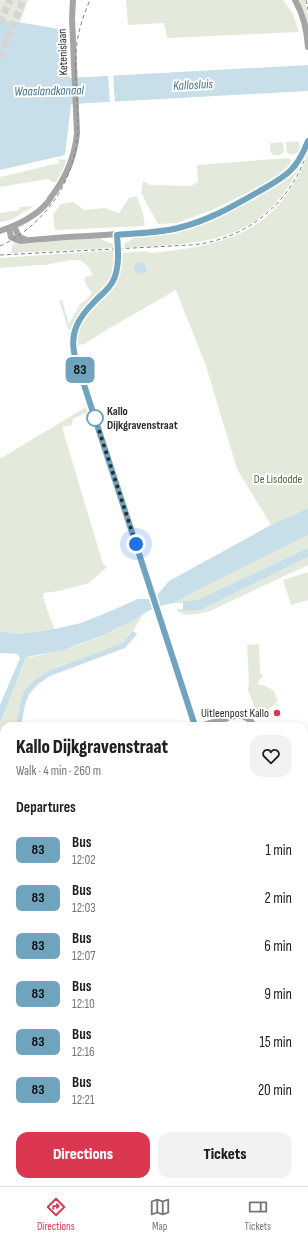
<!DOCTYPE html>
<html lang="en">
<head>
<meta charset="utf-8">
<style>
	body { margin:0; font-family:"Sofia Sans Condensed",sans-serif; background:#f2f2f2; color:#202124; height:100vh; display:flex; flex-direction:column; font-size:15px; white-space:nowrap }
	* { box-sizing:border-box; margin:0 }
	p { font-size:13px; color:#757577 }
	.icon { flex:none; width:22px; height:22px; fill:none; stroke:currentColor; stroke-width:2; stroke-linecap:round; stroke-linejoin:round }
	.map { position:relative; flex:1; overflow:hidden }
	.panel { position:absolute; left:0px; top:722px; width:308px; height:464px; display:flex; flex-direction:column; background:#fff; border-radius:12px 12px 0 0; box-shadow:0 2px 6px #0003 }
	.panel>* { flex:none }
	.badge { padding:0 8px; border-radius:6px; font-size:14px; line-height:26px }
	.you { position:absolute; width:20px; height:20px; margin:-10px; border:3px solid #fff; border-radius:50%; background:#1a73e8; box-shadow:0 0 0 6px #1a73e833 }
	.map>.badge { position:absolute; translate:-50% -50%; box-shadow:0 0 0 2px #fff }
	h2 { padding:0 16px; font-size:15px; line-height:36px }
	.round { display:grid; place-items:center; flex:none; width:42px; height:42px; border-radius:12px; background:#f2f2f2 }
	.head { display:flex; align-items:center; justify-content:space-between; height:68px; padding:0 16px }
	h1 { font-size:19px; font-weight:800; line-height:30px }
	.action { display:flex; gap:8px; margin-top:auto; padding:8px 16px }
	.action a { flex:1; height:46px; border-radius:12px; background:#dc3750; color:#fff; font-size:16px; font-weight:800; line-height:46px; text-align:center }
	.action a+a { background:#f2f2f2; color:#202124 }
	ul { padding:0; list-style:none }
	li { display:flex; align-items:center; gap:12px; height:48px; padding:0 16px }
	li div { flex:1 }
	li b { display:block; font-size:15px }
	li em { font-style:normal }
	li .badge { min-width:44px; font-weight:700; text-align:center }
	.dock { display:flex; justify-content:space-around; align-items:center; height:56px; border-top:1px solid #e0e0e0; background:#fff; font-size:11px; color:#757577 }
	.dock a { display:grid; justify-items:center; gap:2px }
	.dock .current { color:#dc3750 }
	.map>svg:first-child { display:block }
	.green { fill:#e4eadb }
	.water { fill:#c8dfe9 }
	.pier { fill:#fff }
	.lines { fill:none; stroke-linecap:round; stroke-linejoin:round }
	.stream { stroke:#c8dfe9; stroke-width:1 }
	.highway-tunnel { stroke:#d5d5d5; stroke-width:7; stroke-dasharray:7 3.5; stroke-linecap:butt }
	.major { stroke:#a5a5a5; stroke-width:6 }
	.rail { stroke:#828282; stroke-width:1; stroke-dasharray:4 3; stroke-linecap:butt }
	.line-casing { stroke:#fff; stroke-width:9 }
	.line { stroke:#70a3bd; stroke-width:6 }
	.walk { stroke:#2d2d2d; stroke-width:4; stroke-dasharray:0 7.2 }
	.stop-dot { fill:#fff; stroke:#70a3bd; stroke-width:2 }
	.poi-dot { fill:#dc3750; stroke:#fff; stroke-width:1.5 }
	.labels { text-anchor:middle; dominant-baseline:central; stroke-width:4; stroke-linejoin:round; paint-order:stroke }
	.street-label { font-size:12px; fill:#2d2d2d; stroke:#fff }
	.stop-label { font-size:12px; font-weight:bold; fill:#2d2d2d; stroke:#fff; text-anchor:start }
	.park-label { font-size:12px; fill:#53663d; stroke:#fff }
	.poi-label { font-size:12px; fill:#2d2d2d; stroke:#fff; text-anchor:end }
	.water-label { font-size:13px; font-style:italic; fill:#40738b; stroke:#fff }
</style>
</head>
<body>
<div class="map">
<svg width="308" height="1186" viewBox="0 0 308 1186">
	<rect width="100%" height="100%" fill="#fff"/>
	<!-- green -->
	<g class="green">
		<polygon points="0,0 28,0 20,22 0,19"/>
		<polygon points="126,0 283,0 293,14 299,32 167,38 164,23 128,25"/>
		<polygon points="297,0 305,0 308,15 308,30"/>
		<path d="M299,141L300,150L298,153C286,157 286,152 286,142Z"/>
		<path d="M283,142L284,151L282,154C270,158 270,152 270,143Z"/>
		<path d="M308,153V508L271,525L237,469L206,366L176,290L108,329L83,345L82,344L78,346C74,314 110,302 119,276C121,269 121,262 121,254L123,253L148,251L149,253C225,246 280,232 308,153Z"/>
		<path d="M305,154C300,168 292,182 283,194C242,248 184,243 124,248V244L131,240L132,236L177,231L201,225L215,219L230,212L286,177L294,169Z"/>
		<polygon points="288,158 290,159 291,161 289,165 279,175 269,182 212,210 177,223 158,224 141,193 143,181 150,185 191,186 198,182 197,165"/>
		<polygon points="58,159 67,160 61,173 55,183 48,179 0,187 0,177 59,163"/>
		<polygon points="137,196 143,214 145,226 55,230 53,215 61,204 73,202 84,210 105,208 119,213 129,198"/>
		<polygon points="34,206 11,220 0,222 0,213 19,210 20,207"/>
		<polygon points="101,238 102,240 113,244 115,248 12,253 12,246 14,244"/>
		<path d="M115,250C115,255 116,261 115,266C113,284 97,295 85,308C80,315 77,323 71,329H68L59,300H62L69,324L80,305H78L86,300L92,293C88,288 84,283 85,277L93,275L88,266L80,260H70L45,265H38L0,268V258Z"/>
		<polygon points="86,407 88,412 73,419 72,425 62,427 103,564 107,567 89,583 59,591 44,593 43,597 54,629 18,634 0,631 0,456 1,458"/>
		<polygon points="308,535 308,548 197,600 183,601 183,603 174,603 194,592"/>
		<path d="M308,557V565L210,611C203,613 187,617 181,613C179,612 177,611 176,609L201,610Z"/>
		<polygon points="308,572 308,600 291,605 283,580"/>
		<path d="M143,614L133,631L122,643L48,671L20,704L16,726H4V738L0,737V724L26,657C34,657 41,655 48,653C81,646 115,633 143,614Z"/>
		<polygon points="259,644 260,673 263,677 260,679 258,683 260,685 263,685 273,690 278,701 268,710 259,714 256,712 249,692 248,691 249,682 247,645"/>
		<polygon points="308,736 308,769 304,769 304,739"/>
		<polygon points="4,811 4,847 0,862 0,821"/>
		<polygon points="308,850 308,1186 77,1186 79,1182 304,1182 304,862"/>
		<polygon points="0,1145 4,1147 4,1182 64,1182 62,1186 0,1186"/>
	</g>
	<!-- water -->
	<g class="water">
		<polygon points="0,19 60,29 68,75 70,78 308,65 308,91 71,104 65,155 0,170"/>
		<polygon points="138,262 144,263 147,271 141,275 136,273 134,266"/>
		<polygon points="308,508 308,535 194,592 174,603 164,605 148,611 131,622 104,635 63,650 26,657 0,724 0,705 20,658 17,654 0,653 0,631 18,634 54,629 81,623 113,610 138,599 148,599 157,595 169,581 271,525"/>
		<polygon points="308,548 308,557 201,610 183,610 183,601 197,600"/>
		<polygon points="133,631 137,634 125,648 50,676 38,684 29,694 25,705 21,726 16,726 20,704 24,691 35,680 48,671 122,643"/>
		<polygon points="308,947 308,1186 172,1186 171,1182 304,1182 304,951"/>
	</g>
	<!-- pier -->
	<polygon class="pier" points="108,75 113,75 115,103 110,103"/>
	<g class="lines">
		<!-- stream -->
		<polyline class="stream" points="0,1005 4,997"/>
		<!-- highway-tunnel -->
		<g class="highway-tunnel">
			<polyline points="0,23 10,0"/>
			<polyline points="0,57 23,0"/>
		</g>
		<!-- major -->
		<g class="major">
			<path d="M295,0C303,14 307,31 308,47"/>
			<polyline points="14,226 19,237 25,239"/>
			<path d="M9,228L11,237L17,240L21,241C54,237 88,236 121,234C140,233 158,233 176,229C205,222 230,208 256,193C280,179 298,169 308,141"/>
			<path d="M0,231C18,225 35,217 47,203C50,200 51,196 54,193C67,175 75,155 77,133L72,18L73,0"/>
			<path d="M117,235C118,249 120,267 113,280C109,288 103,293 97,299C83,312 73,327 73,347L134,539L195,726"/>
			<path d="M200,726L235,716C244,715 250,718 254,726"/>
			<polyline points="67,1186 68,1182"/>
			<polyline points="73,1186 75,1182"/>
		</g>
		<!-- rail -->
		<g class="rail">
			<polyline points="306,0 308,10"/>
			<path d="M0,246C47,224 78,177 78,125C78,98 73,70 77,43C79,28 84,14 90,0"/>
			<path d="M0,255L190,245C245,241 294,202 308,148"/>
		</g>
	</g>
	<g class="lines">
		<defs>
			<path id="line" d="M195,726L75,357C69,333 78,318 95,301C101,295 109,289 113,281C120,267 118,249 117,235C137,233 158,233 178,228C207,221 232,207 258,192C270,185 282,179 291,170C299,162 304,151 308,141"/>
		</defs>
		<!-- line casing -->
		<use href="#line" class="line-casing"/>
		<!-- line -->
		<use href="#line" class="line"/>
		<!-- walk -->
		<polyline class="walk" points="95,418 136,544"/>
	</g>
	<!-- markers -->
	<circle class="stop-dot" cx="95" cy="418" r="8"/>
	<circle class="poi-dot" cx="277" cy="713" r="4"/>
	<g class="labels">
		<!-- street labels -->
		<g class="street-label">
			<text transform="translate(63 52) rotate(-92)">Ketenislaan</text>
		</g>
		<!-- stop labels -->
		<g class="stop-label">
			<text x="107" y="411">Kallo<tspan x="107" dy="14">Dijkgravenstraat</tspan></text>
		</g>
		<!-- park labels -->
		<g class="park-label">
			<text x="278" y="479">De Lisdodde</text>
		</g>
		<!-- poi labels -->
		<g class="poi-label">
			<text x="269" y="713">Uitleenpost Kallo</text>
		</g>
		<!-- water labels -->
		<g class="water-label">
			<text transform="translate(193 85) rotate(-3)">Kallosluis</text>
			<text transform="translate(49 91) rotate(-1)">Waaslandkanaal</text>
		</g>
	</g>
</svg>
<div class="you" style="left:136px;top:544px"></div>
<b class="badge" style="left:80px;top:370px;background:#70a3bd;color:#111">83</b>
<section class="panel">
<div class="head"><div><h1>Kallo Dijkgravenstraat</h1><p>Walk · 4 min · 260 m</p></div><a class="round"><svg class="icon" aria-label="heart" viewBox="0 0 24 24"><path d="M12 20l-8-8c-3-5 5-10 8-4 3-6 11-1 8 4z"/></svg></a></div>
<h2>Departures</h2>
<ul>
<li><span class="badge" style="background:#70a3bd;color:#111">83</span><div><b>Bus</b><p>12:02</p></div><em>1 min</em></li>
<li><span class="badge" style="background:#70a3bd;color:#111">83</span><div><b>Bus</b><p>12:03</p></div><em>2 min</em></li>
<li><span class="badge" style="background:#70a3bd;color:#111">83</span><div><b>Bus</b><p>12:07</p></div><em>6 min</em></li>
<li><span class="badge" style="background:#70a3bd;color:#111">83</span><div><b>Bus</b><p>12:10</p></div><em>9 min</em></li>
<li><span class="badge" style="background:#70a3bd;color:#111">83</span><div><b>Bus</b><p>12:16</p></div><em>15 min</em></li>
<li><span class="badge" style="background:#70a3bd;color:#111">83</span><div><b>Bus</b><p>12:21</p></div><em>20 min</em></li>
</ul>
<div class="action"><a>Directions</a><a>Tickets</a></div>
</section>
</div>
<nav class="dock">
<a class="current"><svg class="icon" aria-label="directions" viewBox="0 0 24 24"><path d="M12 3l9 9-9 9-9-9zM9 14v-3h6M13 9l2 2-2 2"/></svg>Directions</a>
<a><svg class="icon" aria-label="map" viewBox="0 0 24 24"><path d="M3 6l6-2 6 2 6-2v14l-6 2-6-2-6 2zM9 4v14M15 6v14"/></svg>Map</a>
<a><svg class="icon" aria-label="tickets" viewBox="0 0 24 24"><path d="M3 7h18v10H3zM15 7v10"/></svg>Tickets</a>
</nav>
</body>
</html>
